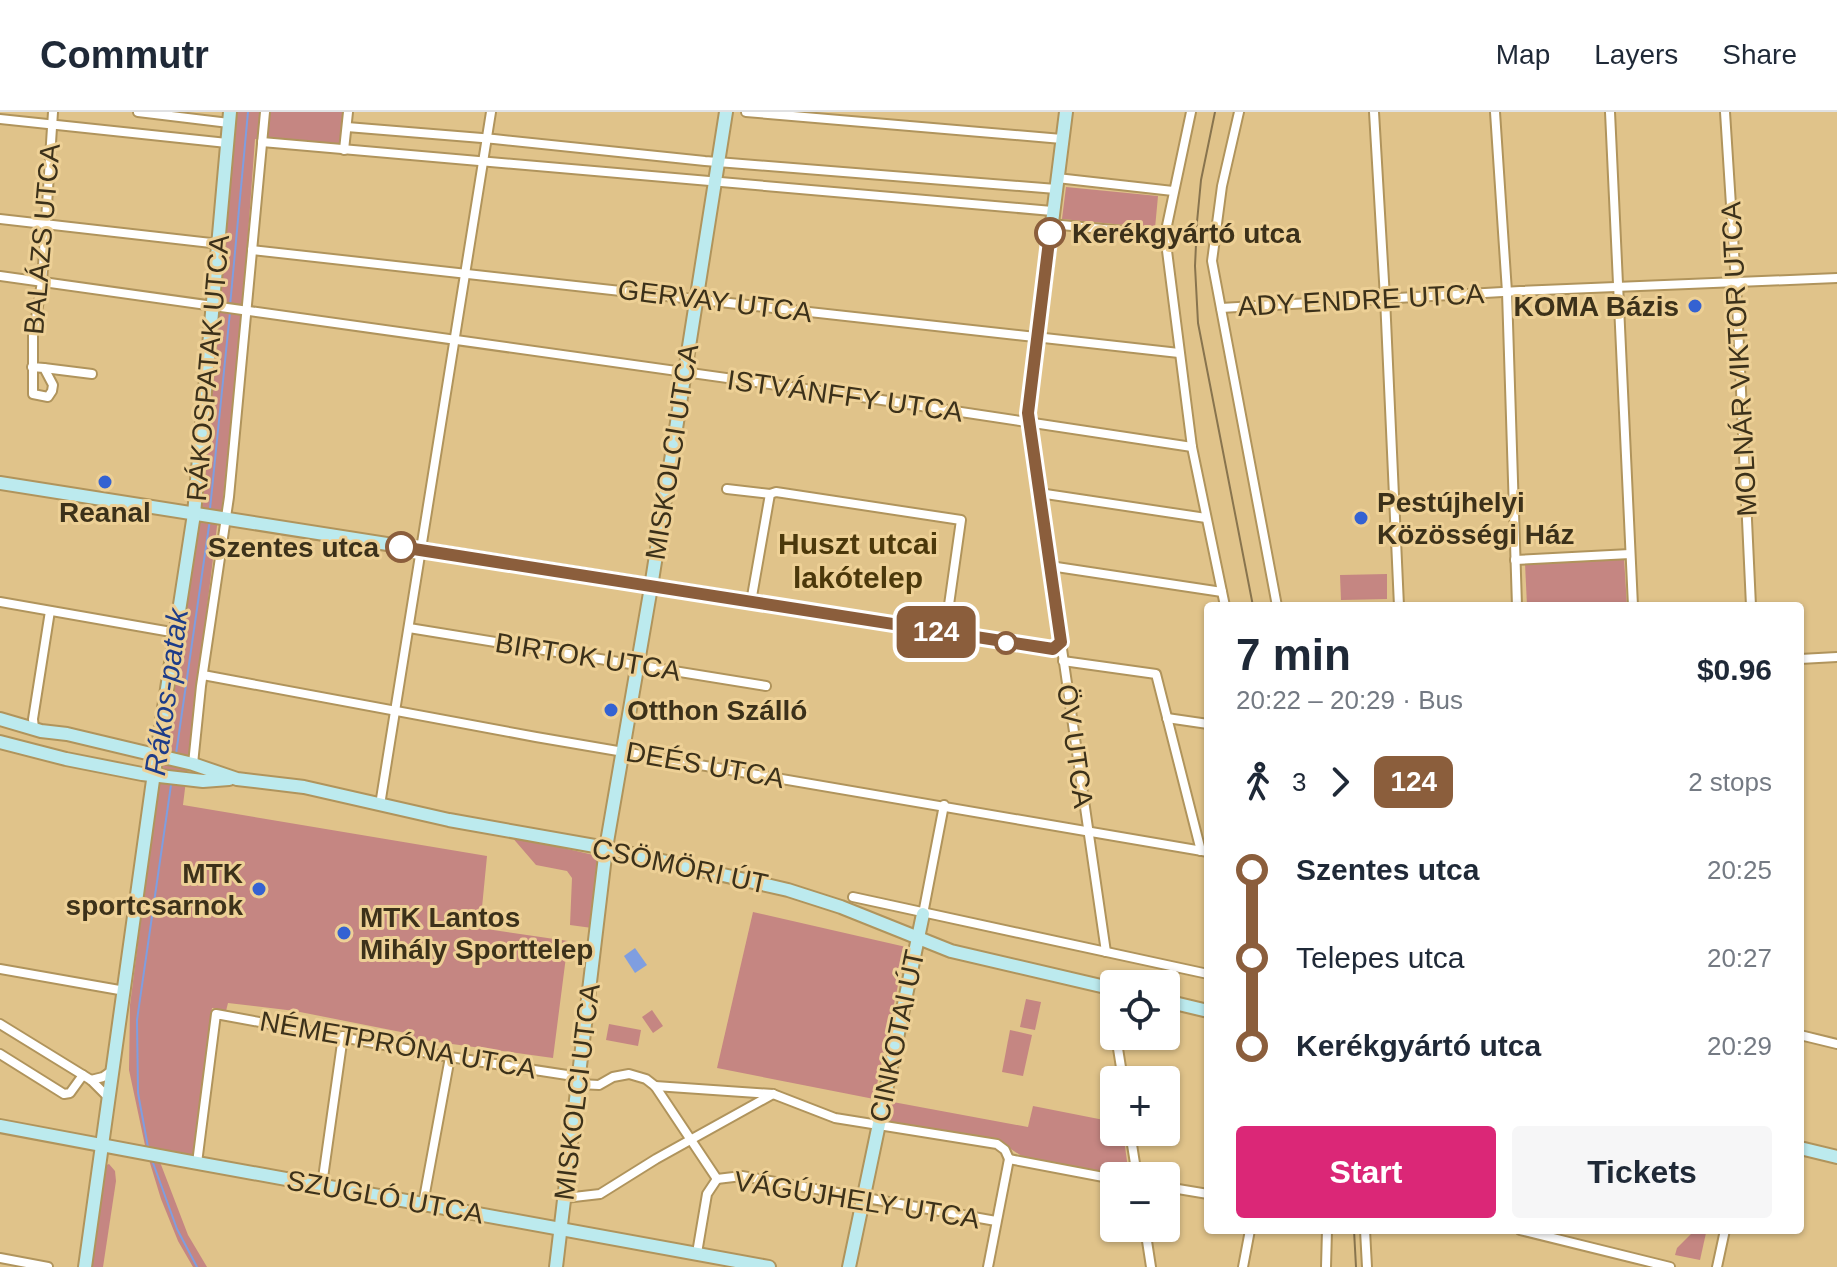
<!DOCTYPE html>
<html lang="en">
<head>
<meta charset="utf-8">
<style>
	body { margin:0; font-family:Helvetica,sans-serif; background:#f6f6f7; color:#1f2937; height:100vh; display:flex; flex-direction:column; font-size:30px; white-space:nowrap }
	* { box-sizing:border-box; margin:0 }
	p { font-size:26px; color:#747a83 }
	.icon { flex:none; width:44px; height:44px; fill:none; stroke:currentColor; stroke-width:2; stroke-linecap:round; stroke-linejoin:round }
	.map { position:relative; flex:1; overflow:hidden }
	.panel { position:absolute; left:1204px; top:490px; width:600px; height:632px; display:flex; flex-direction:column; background:#fff; border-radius:8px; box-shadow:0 2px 6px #0004 }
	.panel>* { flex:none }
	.badge { padding:0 16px; border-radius:12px; font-size:28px; line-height:52px }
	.fabs { position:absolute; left:1100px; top:858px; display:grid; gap:16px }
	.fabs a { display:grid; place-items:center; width:80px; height:80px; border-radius:8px; background:#fff; box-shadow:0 2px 6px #0004; font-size:40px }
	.map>.badge { position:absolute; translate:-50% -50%; box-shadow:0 0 0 4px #fff }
	.legs { display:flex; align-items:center; gap:12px; height:88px; padding:0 32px; font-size:26px }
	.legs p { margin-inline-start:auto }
	.summary { display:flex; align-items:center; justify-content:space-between; height:136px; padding:0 32px }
	h1 { font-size:44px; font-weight:700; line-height:60px }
	.cta { display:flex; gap:16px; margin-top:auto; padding:16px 32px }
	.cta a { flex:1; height:92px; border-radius:8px; background:#db2777; color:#fff; font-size:32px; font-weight:700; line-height:92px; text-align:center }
	.cta a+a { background:#f6f6f7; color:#1f2937 }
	ul { padding:0 32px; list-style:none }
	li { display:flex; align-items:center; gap:28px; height:88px; font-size:30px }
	li i { display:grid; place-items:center; width:12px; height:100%; margin:0 10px; background:currentColor }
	li i::after { content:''; width:20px; height:20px; margin:-10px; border:6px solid; border-radius:50%; background:#fff }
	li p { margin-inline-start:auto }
	li:first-child i { background:linear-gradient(#0000 50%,currentColor 0) }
	li:last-child i { background:linear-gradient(currentColor 50%,#0000 0) }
	header { display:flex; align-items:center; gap:48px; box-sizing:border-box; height:112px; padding:0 40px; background:#fff; border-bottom:2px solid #e0e1e3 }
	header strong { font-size:38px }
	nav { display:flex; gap:44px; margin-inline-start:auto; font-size:28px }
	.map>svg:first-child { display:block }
	.green { fill:#c58682 }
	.water { fill:#7f9ee0 }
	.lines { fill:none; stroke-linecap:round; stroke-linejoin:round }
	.stream { stroke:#7f9ee0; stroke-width:2 }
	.street-casing { stroke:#b0945c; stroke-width:12 }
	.secondary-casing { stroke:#b0945c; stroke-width:16 }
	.street { stroke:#fff; stroke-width:8 }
	.secondary { stroke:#bceaee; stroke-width:12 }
	.rail { stroke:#88744e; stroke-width:2 }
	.line-1-casing { stroke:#fff; stroke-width:18 }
	.line-1 { stroke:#8b5e3c; stroke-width:12 }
	.stop-1-dot { fill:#fff; stroke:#8b5e3c; stroke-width:4 }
	.poi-dot { fill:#3462d2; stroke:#edd096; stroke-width:3 }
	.labels { text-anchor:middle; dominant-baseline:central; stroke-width:6; stroke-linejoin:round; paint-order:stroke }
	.stop-label { font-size:28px; font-weight:bold; fill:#3c311a; stroke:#edd096; text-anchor:start }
	.street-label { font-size:28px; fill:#3c311a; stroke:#edd096 }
	.poi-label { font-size:28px; font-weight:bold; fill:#3c311a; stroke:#edd096; text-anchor:start }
	.neighbourhood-label { font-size:30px; font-weight:bold; fill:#4b380b; stroke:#edd096 }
	.water-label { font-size:30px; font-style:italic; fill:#1d3c89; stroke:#edd096 }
</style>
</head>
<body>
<header>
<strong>Commutr</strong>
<nav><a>Map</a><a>Layers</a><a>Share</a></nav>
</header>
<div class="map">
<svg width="1837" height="1155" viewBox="0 0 1837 1155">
	<rect width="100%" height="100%" fill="#e0c38a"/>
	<!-- green -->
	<g class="green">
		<polygon points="236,0 351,0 347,38 255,27 242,205 222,397 217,414 183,693 487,744 480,816 568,829 553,946 416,927 406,921 295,899 228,891 226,899 212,896 193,1044 155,1037 188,1123 207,1155 193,1155 178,1129 161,1087 146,1038 129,958 130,893 163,634 198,410"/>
		<polygon points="1066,75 1158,84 1155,116 1062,107"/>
		<polygon points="1624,446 1627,494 1527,494 1525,451"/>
		<polygon points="1387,462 1387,487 1341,488 1340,463"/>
		<polygon points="511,724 598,744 592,816 570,813 572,766 567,759 536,753"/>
		<polygon points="753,800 906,835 874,987 717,956"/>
		<polygon points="1026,887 1041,890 1035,918 1020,915"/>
		<polygon points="652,898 663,914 653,921 642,905"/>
		<polygon points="609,912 641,918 638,934 606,928"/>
		<polygon points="1010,918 1032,923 1023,964 1002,960"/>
		<polygon points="893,990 1028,1015 1033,994 1114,1010 1114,1020 1123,1020 1129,1064 1023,1045 999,1029 886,1010 885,1007 889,991"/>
		<polygon points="109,1052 115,1059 116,1069 103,1155 90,1155 104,1054"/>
		<polygon points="1695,1118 1706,1121 1700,1148 1675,1143 1677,1136"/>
	</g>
	<!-- water -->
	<polygon class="water" points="635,836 647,853 635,861 624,844"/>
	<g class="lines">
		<!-- stream -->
		<g class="stream">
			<polyline points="230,194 248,0"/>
			<polyline points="210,397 230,200"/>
			<polyline points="176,642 210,407"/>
			<polyline points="148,1035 138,981 137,908 171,673"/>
			<polyline points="152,1048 177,1117 197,1155"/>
		</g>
		<defs>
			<g id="street">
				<polyline points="138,0 229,11"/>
				<polyline points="746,0 1062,27"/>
				<polyline points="1191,0 1165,123 1192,335 1225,494"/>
				<polyline points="1239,0 1222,74 1212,149 1277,494"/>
				<polyline points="1374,0 1385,186 1399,494"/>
				<polyline points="1495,0 1507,180 1517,494"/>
				<polyline points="1610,0 1633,494"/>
				<polyline points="1725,0 1736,171 1751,494"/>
				<polyline points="0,7 227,31"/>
				<polyline points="347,15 494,27 705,49 1056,77"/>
				<polyline points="262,30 1052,99"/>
				<polyline points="344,38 348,0"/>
				<polyline points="1057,66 1173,79"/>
				<polyline points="0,107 220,132"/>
				<polyline points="1051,112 1165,123"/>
				<polyline points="252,138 1179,241"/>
				<polyline points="0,164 855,284 1192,335"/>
				<polyline points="1221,196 1520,179 1837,166"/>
				<polyline points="32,255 44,256 53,273 52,279 48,285 33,282 33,224 42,170 53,0"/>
				<polyline points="44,256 92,262"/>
				<polyline points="727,377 770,382 776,380 961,408 945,521"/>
				<polyline points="1039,381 1206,406"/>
				<polyline points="1515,448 1630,442"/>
				<polyline points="1050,454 1222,480"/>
				<polyline points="0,490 177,521"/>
				<polyline points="751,490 770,382"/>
				<polyline points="409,516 766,574"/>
				<polyline points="1061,530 1106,840"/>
				<polyline points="1800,547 1837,545"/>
				<polyline points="1063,549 1156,562 1201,739"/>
				<polyline points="203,563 536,625 1208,740"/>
				<polyline points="1167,606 1208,612"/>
				<polyline points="34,617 33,607 50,499"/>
				<polyline points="193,652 201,574 229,385 265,0"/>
				<polyline points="380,693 491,0"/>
				<polyline points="853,785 1208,862"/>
				<polyline points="923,802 944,693"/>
				<polyline points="0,857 125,879"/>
				<polyline points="1112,899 1114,911"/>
				<polyline points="0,912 91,968 108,985"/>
				<polyline points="1800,923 1837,932"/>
				<polyline points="1116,924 1123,968"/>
				<polyline points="0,942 64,982 70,981 83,963"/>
				<polyline points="91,968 103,965 113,958"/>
				<polyline points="579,972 599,973 613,965 629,962 646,967 655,974 717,1067"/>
				<polyline points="655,974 773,982 835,1006 997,1032 1005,1038 1009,1047"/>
				<polyline points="1130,1020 1137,1064"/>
				<polyline points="1009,1047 1114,1067"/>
				<polyline points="197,1051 216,902 450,945 580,965"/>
				<polyline points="717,1067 742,1064 996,1109"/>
				<polyline points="322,1073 343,924"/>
				<polyline points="1166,1075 1208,1082"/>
				<polyline points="565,1086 600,1082 656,1047 773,982"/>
				<polyline points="423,1092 450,945"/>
				<polyline points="1145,1116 1151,1155"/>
				<polyline points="1365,1118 1367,1155"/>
				<polyline points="1520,1118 1670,1155"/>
				<polyline points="697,1141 707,1082 717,1067"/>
				<polyline points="0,1146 48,1155"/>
				<polyline points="988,1155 1009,1047"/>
				<polyline points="1243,1155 1250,1118"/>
				<polyline points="1326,1155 1327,1118"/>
				<polyline points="1717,1155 1725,1118"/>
			</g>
			<g id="secondary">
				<polyline points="0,371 1053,537 1061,530 1028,301 1066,0"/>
				<polyline points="0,607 41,619 67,622 193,652 237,667 304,675 449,708 606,736 788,778 841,795 951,839 1114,877"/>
				<polyline points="0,630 66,647 142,662 203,669 229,667"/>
				<polyline points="1166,889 1208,899"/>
				<path d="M0,1014C256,1063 513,1107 769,1155"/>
				<polyline points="1800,1036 1837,1045"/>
				<polyline points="85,1155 154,661 194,402 230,0"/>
				<polyline points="556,1155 606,736 651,475 726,0"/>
				<polyline points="849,1155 923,802"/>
			</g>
		</defs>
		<!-- street casing -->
		<use href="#street" class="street-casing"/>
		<!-- secondary casing -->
		<use href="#secondary" class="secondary-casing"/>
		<!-- street -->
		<use href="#street" class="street"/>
		<!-- secondary -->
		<use href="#secondary" class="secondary"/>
		<!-- rail -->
		<g class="rail">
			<polyline points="1215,0 1201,68 1197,110 1195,154 1198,211 1253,494"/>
			<polyline points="1354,1118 1356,1155"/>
		</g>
	</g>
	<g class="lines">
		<defs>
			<polyline id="line-1" points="401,435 1053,537 1061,530 1028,301 1050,121"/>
		</defs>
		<!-- line-1 casing -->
		<use href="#line-1" class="line-1-casing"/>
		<!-- line-1 -->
		<use href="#line-1" class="line-1"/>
	</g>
	<!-- markers -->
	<g class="stop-1-dot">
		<circle cx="1050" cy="121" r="14"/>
		<circle cx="401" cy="435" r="14"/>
		<circle cx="1006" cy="531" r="10"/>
	</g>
	<g class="poi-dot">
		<circle cx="1695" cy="194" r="8"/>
		<circle cx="105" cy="370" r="8"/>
		<circle cx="1361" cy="406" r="8"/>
		<circle cx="611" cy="598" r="8"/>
		<circle cx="259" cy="777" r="8"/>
		<circle cx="344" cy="821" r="8"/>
	</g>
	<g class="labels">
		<!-- stop labels -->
		<g class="stop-label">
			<text x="1072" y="121">Kerékgyártó utca</text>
			<text x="379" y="435" text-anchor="end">Szentes utca</text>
		</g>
		<!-- street labels -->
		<g class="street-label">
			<text transform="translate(42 127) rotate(-85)">BALÁZS UTCA</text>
			<text transform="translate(1361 188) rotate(-3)">ADY ENDRE UTCA</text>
			<text transform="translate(715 189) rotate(7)">GERVAY UTCA</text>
			<text transform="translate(1739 247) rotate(-93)">MOLNÁR VIKTOR UTCA</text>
			<text transform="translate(208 256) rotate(-85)">RÁKOSPATAK UTCA</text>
			<text transform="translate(845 284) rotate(8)">ISTVÁNFFY UTCA</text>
			<text transform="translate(672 340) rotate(-81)">MISKOLCI UTCA</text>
			<text transform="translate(588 545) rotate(9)">BIRTOK UTCA</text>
			<text transform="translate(1075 634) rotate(82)">ÖV UTCA</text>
			<text transform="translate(705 653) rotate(10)">DEÉS UTCA</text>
			<text transform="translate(680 754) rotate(12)">CSÖMÖRI ÚT</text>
			<text transform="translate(897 924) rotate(-78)">CINKOTAI ÚT</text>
			<text transform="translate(398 933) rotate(10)">NÉMETPRÓNA UTCA</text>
			<text transform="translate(577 980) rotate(-83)">MISKOLCI UTCA</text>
			<text transform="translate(385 1085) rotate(10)">SZUGLÓ UTCA</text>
			<text transform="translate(857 1088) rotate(9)">VÁGÚJHELY UTCA</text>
		</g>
		<!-- poi labels -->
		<g class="poi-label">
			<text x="1679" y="194" text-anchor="end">KOMA Bázis</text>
			<text x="1377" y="390">Pestújhelyi<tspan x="1377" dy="32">Közösségi Ház</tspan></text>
			<text x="105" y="400" text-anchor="middle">Reanal</text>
			<text x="627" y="598">Otthon Szálló</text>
			<text x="243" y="761" text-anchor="end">MTK<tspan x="243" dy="32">sportcsarnok</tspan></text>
			<text x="360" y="805">MTK Lantos<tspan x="360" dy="32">Mihály Sporttelep</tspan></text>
		</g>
		<!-- neighbourhood labels -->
		<g class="neighbourhood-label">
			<text x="858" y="431">Huszt utcai<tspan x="858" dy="34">lakótelep</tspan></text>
		</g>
		<!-- water labels -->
		<g class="water-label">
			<text transform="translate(166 580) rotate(-82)">Rákos-patak</text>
		</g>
	</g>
</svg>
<div class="fabs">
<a><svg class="icon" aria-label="locate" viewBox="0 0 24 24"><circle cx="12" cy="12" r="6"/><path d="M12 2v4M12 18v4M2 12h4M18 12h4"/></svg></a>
<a>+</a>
<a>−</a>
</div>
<b class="badge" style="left:936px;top:520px;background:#8b5e3c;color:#fff">124</b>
<section class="panel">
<div class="summary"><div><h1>7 min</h1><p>20:22 – 20:29 · Bus</p></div><b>$0.96</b></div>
<div class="legs"><svg class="icon" aria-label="walk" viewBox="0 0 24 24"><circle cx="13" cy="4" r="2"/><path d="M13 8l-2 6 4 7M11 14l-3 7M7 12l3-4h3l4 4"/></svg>3<svg class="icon" aria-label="forward" viewBox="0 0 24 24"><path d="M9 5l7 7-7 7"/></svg><b class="badge" style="background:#8b5e3c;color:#fff">124</b><p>2 stops</p></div>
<ul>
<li><i style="color:#8b5e3c"></i><b>Szentes utca</b><p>20:25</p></li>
<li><i style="color:#8b5e3c"></i><span>Telepes utca</span><p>20:27</p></li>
<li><i style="color:#8b5e3c"></i><b>Kerékgyártó utca</b><p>20:29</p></li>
</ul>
<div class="cta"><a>Start</a><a>Tickets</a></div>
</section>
</div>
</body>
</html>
